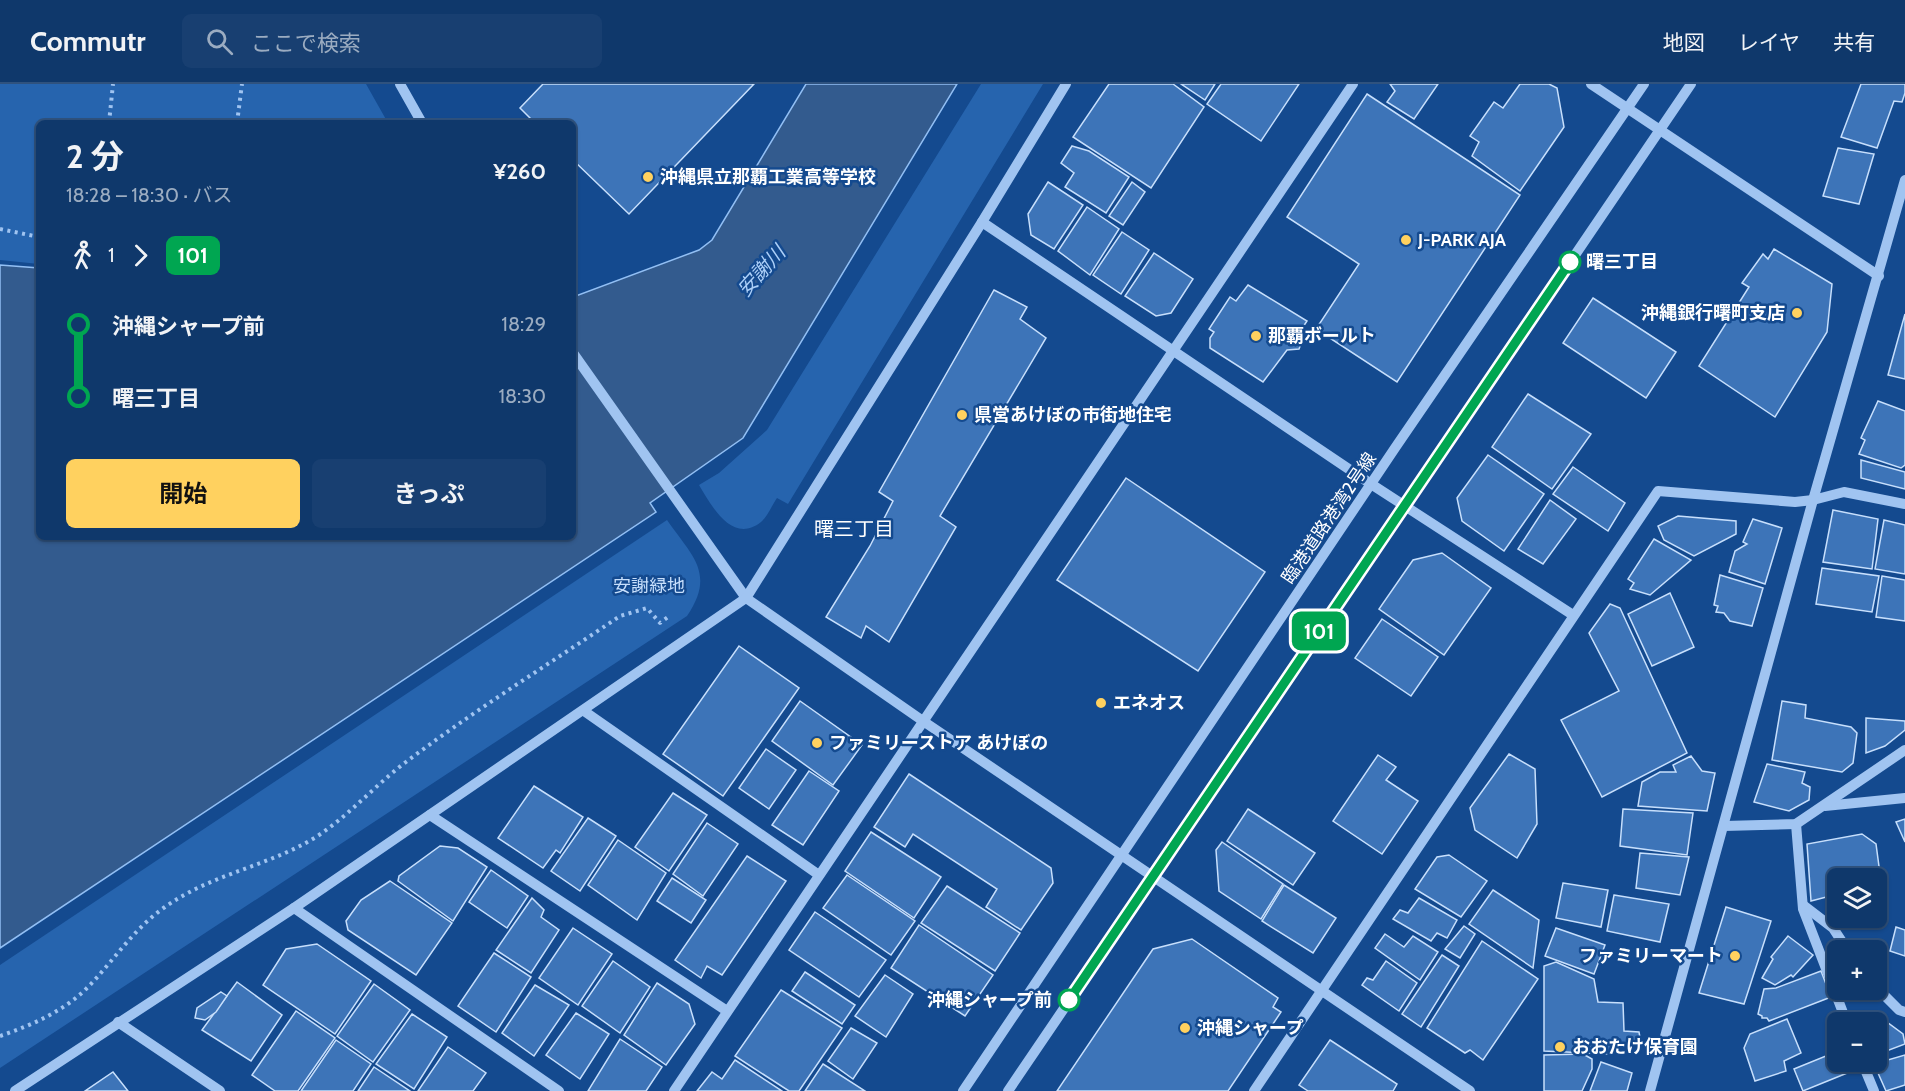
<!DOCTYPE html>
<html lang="ja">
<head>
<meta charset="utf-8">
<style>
	body { margin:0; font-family:Cabin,"Noto Sans JP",sans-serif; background:#183f71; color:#f1f3f6; height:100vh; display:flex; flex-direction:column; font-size:22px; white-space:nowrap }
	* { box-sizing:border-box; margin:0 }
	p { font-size:20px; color:#9bacc1 }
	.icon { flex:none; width:33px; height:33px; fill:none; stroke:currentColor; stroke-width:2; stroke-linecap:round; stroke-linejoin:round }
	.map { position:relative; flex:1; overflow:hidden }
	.panel { position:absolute; left:36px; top:36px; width:540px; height:420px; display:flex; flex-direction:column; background:#0f386b; border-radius:9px; box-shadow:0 2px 4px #0004,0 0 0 2px #2f527e }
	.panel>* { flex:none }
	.badge { padding:0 12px; border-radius:9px; font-size:21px; line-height:39px }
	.fabs { position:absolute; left:1827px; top:784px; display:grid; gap:12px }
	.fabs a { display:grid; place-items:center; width:60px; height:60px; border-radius:9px; background:#0f386b; box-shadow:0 2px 4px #0004,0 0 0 2px #2f527e; font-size:30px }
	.map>.badge { position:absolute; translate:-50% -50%; box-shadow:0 0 0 3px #fff }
	.legs { display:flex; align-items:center; gap:9px; height:66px; padding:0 30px; font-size:20px }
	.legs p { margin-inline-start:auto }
	.overview { display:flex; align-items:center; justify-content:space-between; height:102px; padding:0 30px }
	h1 { font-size:33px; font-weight:700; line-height:45px }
	.primary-button { display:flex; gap:12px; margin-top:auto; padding:12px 30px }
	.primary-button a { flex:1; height:69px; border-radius:9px; background:#ffd15f; color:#111; font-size:24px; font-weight:700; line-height:69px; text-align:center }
	.primary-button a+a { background:#183f71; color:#f1f3f6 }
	ul { padding:0 30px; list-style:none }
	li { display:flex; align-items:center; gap:21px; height:72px; font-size:22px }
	li i { display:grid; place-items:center; width:9px; height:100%; margin:0 8px; background:currentColor }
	li i::after { content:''; width:15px; height:15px; margin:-8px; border:4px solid; border-radius:50%; background:#0f386b }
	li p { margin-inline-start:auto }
	li:first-child i { background:linear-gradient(#0000 50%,currentColor 0) }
	li:last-child i { background:linear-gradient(currentColor 50%,#0000 0) }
	header { display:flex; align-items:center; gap:36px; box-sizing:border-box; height:84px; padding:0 30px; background:#0f386b; border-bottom:2px solid #2f527e }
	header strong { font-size:28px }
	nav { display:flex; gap:33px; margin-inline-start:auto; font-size:21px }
	.search { width:420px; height:54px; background:#183f71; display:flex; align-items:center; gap:15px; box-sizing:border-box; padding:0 21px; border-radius:9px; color:#9bacc1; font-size:22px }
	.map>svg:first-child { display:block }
	.green { fill:#2664ae }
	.water { fill:#335b8e; stroke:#92bff4; stroke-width:1.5 }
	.building { fill:#3d74b8; stroke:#c7dffc; stroke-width:1.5 }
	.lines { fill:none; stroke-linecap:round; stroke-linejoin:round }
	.path { stroke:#a0c4f1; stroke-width:4; stroke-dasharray:3 4.5; stroke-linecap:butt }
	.minor { stroke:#a0c4f1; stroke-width:10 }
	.line-1-casing { stroke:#fff; stroke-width:14 }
	.line-1 { stroke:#00a651; stroke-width:9 }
	.poi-dot { fill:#ffd15f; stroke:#144a8f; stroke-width:2 }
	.stop-1-dot { fill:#fff; stroke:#00a651; stroke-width:3 }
	.labels { text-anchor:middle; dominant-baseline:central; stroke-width:5; stroke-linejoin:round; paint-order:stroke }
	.poi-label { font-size:18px; font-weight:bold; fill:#fff; stroke:#144a8f; text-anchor:start }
	.stop-label { font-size:18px; font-weight:bold; fill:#fff; stroke:#144a8f; text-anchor:start }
	.street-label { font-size:18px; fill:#fff; stroke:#144a8f }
	.park-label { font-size:18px; fill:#c7dffc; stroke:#144a8f }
	.water-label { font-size:20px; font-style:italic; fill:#accff8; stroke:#144a8f }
	.neighbourhood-label { font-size:20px; fill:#fff; stroke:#144a8f }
</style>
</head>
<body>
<header>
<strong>Commutr</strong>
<div class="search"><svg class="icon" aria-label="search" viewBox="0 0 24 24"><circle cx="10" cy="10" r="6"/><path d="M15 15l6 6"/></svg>ここで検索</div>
<nav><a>地図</a><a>レイヤ</a><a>共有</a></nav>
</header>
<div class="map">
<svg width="1905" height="1007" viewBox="0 0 1905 1007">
	<rect width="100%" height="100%" fill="#144a8f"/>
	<!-- green -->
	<g class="green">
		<polygon points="0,0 366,0 388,39 39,39 39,180 0,176"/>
		<path d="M981,0H1043L788,420L777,414C772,421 768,432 761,438C732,461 711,421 699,401L719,389L767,346Z"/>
		<path d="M667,436C692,472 716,489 687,532L0,984V881Z"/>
	</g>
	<!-- water -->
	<polygon class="water" points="806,0 957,0 743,354 650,419 656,428 0,864 0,181 39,184 39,453 573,453 573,213 699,166 712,156"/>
	<!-- building -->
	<g class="building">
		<polygon points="543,0 754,0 629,130 573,76 573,39 535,39 520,24"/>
		<polygon points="1109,0 1173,0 1204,23 1151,104 1073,53"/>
		<polygon points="1181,0 1215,0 1205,16"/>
		<polygon points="1221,0 1299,0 1261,57 1207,20"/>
		<polygon points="1390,0 1438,0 1414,35 1387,18 1395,7"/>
		<polygon points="1520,0 1549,0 1557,4 1564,43 1520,107 1472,72 1479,58 1470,52 1494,18 1503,24"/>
		<polygon points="1861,0 1905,0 1905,9 1902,18 1894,17 1877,64 1841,53"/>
		<polygon points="1367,10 1520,111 1397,298 1316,245 1359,180 1287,133"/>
		<polygon points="1072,62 1089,67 1129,93 1106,129 1065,103 1074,89 1061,79"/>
		<polygon points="1838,64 1874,70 1859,120 1823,112"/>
		<polygon points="1048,98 1083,121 1054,165 1031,151 1028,130"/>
		<polygon points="1132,98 1145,108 1123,141 1109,132"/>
		<polygon points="1087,123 1119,145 1090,191 1058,167"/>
		<polygon points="1122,148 1149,166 1121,210 1093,191"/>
		<polygon points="1774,165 1832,200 1827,248 1775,333 1699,282 1749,203 1742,199 1763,170 1768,175"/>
		<polygon points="1154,169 1193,195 1171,229 1156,232 1125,212"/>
		<polygon points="1248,201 1307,237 1299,249 1303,254 1299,265 1287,266 1263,298 1210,264 1210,254 1214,248 1209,245 1230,213 1236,217"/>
		<polygon points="994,206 1027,223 1020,235 1046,254 940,432 956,443 889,558 866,542 861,554 826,533 870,462 893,417 879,408"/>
		<polygon points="1593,214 1676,268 1646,314 1563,259"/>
		<polygon points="1905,230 1905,295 1888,291"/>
		<polygon points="1528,310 1591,350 1552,405 1492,363"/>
		<polygon points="1878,317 1905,327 1905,381 1901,384 1859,370 1865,356 1861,354"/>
		<polygon points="1488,371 1544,410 1504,467 1462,437 1457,414"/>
		<polygon points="1861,376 1905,388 1905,405 1861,394"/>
		<polygon points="1573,383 1625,419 1608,447 1553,410"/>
		<polygon points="1126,394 1265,488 1198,587 1057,496"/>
		<polygon points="1550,416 1576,435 1543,480 1518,465"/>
		<polygon points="1833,426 1878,435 1872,485 1823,478"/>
		<polygon points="1678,432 1736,437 1736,450 1694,472 1664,456 1658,442"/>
		<polygon points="1753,435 1782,444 1765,500 1729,488 1735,467 1747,460 1743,458"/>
		<polygon points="1884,436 1905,441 1905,490 1875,485"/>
		<polygon points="1654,455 1691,476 1650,511 1630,505 1634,499 1628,495"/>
		<polygon points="1442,469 1491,504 1444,571 1379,525 1413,476"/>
		<polygon points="1822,484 1879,492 1872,528 1816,520"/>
		<polygon points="1720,491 1763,504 1752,542 1730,537 1724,529 1716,528 1718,522 1714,521"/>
		<polygon points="1882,492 1905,496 1905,537 1876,533"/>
		<polygon points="1670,509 1694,563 1652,582 1628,530"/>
		<polygon points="1610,520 1620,524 1687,669 1602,713 1561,636 1619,607 1589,549"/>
		<polygon points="1382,535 1438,573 1411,612 1355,574"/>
		<polygon points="739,562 799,604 723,712 663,670"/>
		<polygon points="800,617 862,661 833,701 772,657"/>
		<polygon points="1782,617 1806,621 1805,634 1851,643 1857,649 1853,679 1842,688 1772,676"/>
		<polygon points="1866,634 1905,637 1905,646 1885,662 1866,669"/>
		<polygon points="766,665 796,686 769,725 739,704"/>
		<polygon points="1509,670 1535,685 1537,740 1517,774 1475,746 1470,724"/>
		<polygon points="1378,671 1396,683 1386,696 1418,717 1382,770 1333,737"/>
		<polygon points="1691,672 1702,687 1715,689 1707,727 1638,722 1642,698 1660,688 1676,688 1673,681"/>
		<polygon points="1767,680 1805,688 1802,699 1810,703 1809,716 1789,727 1754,718"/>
		<polygon points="809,687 839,707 803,761 772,741"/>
		<polygon points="909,690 1051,784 1053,799 1021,846 986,823 997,805 913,750 905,763 874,743"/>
		<polygon points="534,702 583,733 560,769 556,766 543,784 498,754"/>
		<polygon points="673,709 707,731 669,787 635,763"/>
		<polygon points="1248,725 1315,769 1293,801 1227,757"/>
		<polygon points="1623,725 1693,729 1687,771 1620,762"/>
		<polygon points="588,734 616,752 580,807 551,787"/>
		<polygon points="1905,735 1905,758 1896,738"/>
		<polygon points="707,739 738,760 703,812 673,790"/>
		<polygon points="871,748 941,793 914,834 845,787"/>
		<polygon points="1862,750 1876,760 1880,790 1868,792 1868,795 1838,795 1838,810 1811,817 1807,760"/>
		<polygon points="618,756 666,789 637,836 588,801"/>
		<polygon points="1222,758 1283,800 1261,835 1219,807 1216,766"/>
		<polygon points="440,762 458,764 487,783 453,837 398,797 399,792"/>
		<polygon points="1640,769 1689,773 1680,811 1636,804"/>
		<polygon points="1449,771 1487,797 1461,833 1415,805 1437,773"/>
		<polygon points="747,772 786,797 722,891 707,882 701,894 675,876"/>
		<polygon points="491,786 528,812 507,844 469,818"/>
		<polygon points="847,791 915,837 891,871 823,824"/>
		<polygon points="672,794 706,816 691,839 657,817"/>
		<polygon points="390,797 452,839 416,891 348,846 346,837 361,816"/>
		<polygon points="1563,799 1608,806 1601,843 1556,834"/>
		<polygon points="1284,801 1336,834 1313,869 1262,837"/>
		<polygon points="947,802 1020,849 995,887 921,839"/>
		<polygon points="1493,806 1539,836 1533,884 1469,840"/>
		<polygon points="1614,811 1669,820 1660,858 1607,847"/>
		<polygon points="532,814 544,826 541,833 559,846 531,889 496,866"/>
		<polygon points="1419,814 1457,836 1447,854 1437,849 1431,857 1393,835 1400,826 1408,829"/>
		<polygon points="1726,823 1771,837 1744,920 1699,909"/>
		<polygon points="815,828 886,876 859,913 789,866"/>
		<polygon points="919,841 993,891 965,932 891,884"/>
		<polygon points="1464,842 1475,850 1460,874 1445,865"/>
		<polygon points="1896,843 1905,846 1905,872 1890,867"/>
		<polygon points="573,844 612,870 578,921 539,894"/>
		<polygon points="1556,844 1605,861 1594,890 1545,872"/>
		<polygon points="1385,850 1404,863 1413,852 1438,868 1420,896 1375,864"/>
		<polygon points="1788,852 1813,871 1793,893 1791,891 1775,901 1762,894 1773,875 1771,873"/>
		<polygon points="1192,855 1278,914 1273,923 1281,928 1228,1007 1057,1007 1153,865"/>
		<polygon points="1482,857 1538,895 1483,976 1470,966 1465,969 1427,944"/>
		<polygon points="317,860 371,897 335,950 263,901 286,865"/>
		<polygon points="494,869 531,893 496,948 458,922"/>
		<polygon points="1442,871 1459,882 1421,943 1402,930"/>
		<polygon points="613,877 650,903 620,949 582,922"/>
		<polygon points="1386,877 1417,899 1399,927 1362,901 1367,894 1373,896"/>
		<polygon points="1556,878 1594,895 1598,918 1623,919 1624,947 1639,948 1641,959 1622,960 1609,970 1544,967 1544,882"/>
		<polygon points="1821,887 1831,913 1769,937 1767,934 1762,934 1762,932 1758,930 1764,905 1776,904"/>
		<polygon points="805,888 855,921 842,940 792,907"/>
		<polygon points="885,891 913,910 886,953 855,932"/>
		<polygon points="237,898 282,931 251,977 202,946"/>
		<polygon points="657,899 689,920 695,940 666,981 624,951"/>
		<polygon points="374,900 410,926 373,978 337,952"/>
		<polygon points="535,901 569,921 534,972 502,949"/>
		<polygon points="781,906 842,944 799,1007 789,1007 735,972"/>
		<polygon points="221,908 227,912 216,928 205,936 195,934 197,924"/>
		<polygon points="296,927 335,954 298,1007 275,1007 252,991"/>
		<polygon points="1872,927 1903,950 1905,960 1876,971 1876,939 1857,939 1855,935"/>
		<polygon points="576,929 609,950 580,995 546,971"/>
		<polygon points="412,930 447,953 414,1005 376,980"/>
		<polygon points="1787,935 1801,969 1784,977 1786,987 1755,997 1744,964 1750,950"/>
		<polygon points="851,944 877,959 853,995 828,977"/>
		<polygon points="620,955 662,983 646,1007 588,1007"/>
		<polygon points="336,956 371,980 353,1007 301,1007"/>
		<polygon points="1330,956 1397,1000 1393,1007 1308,1007 1299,1001"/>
		<polygon points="448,963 486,989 473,1007 418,1007"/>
		<polygon points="1838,967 1838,978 1854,978 1857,985 1803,1007 1794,985"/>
		<polygon points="1583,970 1592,975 1592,985 1582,1007 1544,1007 1544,971"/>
		<polygon points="1905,971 1905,1001 1886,1007 1874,980"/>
		<polygon points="735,976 782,1007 697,1007 712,988 722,995"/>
		<polygon points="1601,978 1632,989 1627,1007 1590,1007"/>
		<polygon points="823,980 865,1007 805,1007"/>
		<polygon points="374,983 410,1007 358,1007"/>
		<polygon points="113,988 128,1007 85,1007"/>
	</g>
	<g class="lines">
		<!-- path -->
		<g class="path">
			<polyline points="109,39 113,0"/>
			<polyline points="237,39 242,0"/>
			<polyline points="0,145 39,153"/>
			<path d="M0,952C32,941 62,928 86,905C113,878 133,845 165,823C213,789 267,783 316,753C350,731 375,701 406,678C475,626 549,580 620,532L647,524L660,539L668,533"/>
		</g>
		<!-- minor -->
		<g class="minor">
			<polyline points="400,0 422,39"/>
			<polyline points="1591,0 1879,192"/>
			<polyline points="982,138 1371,400 1573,531"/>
			<polyline points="573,269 746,514 923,637 1470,1007"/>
			<polyline points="584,627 819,791"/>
			<polyline points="1825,722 1905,714"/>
			<polyline points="430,731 727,927"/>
			<polyline points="1796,740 1803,825 1847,939"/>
			<polyline points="1724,742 1796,740 1905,666"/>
			<polyline points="1803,821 1833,844 1848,867"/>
			<polyline points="294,824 559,1007"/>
			<polyline points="1876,903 1899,926 1905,928"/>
			<polyline points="118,938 220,1007"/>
			<polyline points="1862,978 1874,1007"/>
			<polyline points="15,1007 294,824 746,514 982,138 1066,0"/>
			<polyline points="674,1007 1353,0"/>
			<polyline points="963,1007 1395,364 1644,0"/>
			<polyline points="1008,1007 1691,0"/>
			<polyline points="1254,1007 1658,407 1795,418 1813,416 1844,408 1905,420"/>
			<polyline points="1650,1007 1813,416 1905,96"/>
		</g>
	</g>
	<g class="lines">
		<defs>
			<polyline id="line-1" points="1069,916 1570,178"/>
		</defs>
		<!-- line-1 casing -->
		<use href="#line-1" class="line-1-casing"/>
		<!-- line-1 -->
		<use href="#line-1" class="line-1"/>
	</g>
	<!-- markers -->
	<g class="poi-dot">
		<circle cx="648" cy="93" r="6"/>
		<circle cx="1406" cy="156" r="6"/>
		<circle cx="1797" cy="229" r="6"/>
		<circle cx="1256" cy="252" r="6"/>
		<circle cx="962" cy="331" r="6"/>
		<circle cx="1101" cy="619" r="6"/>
		<circle cx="817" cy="659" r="6"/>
		<circle cx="1735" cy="872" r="6"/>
		<circle cx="1185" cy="944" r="6"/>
		<circle cx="1560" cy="963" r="6"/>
	</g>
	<g class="stop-1-dot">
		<circle cx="1570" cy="178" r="10"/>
		<circle cx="1069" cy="916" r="10"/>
	</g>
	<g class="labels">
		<!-- poi labels -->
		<g class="poi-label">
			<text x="660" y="93">沖縄県立那覇工業高等学校</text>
			<text x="1418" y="156">J-PARK AJA</text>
			<text x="1785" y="229" text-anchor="end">沖縄銀行曙町支店</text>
			<text x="1268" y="252">那覇ボールト</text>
			<text x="974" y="331">県営あけぼの市街地住宅</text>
			<text x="1113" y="619">エネオス</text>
			<text x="829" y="659">ファミリーストア あけぼの</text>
			<text x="1723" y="872" text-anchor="end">ファミリーマート</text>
			<text x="1197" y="944">沖縄シャープ</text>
			<text x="1572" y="963">おおたけ保育園</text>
		</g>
		<!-- stop labels -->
		<g class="stop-label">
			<text x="1586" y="178">曙三丁目</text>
			<text x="1052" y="916" text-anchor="end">沖縄シャープ前</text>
		</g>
		<!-- street labels -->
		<g class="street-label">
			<text transform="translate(1329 434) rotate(-56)">臨港道路港湾2号線</text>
		</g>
		<!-- park labels -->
		<g class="park-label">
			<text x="649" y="502">安謝緑地</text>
		</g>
		<!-- water labels -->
		<g class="water-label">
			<text transform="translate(761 187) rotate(-48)">安謝川</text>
		</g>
		<!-- neighbourhood labels -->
		<g class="neighbourhood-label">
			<text x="854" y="445">曙三丁目</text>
		</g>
	</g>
</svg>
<div class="fabs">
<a><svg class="icon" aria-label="layers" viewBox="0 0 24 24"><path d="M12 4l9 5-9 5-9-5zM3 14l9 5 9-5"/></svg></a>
<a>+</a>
<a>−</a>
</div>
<b class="badge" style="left:1319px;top:547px;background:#00a651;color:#fff">101</b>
<section class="panel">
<div class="overview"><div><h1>2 分</h1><p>18:28 – 18:30 · バス</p></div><b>¥260</b></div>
<div class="legs"><svg class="icon" aria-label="walk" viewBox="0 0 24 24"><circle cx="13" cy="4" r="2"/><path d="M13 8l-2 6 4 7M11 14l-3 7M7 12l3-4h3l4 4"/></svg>1<svg class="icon" aria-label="forward" viewBox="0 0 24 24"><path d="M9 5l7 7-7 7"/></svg><b class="badge" style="background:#00a651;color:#fff">101</b></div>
<ul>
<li><i style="color:#00a651"></i><b>沖縄シャープ前</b><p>18:29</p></li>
<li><i style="color:#00a651"></i><b>曙三丁目</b><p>18:30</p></li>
</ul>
<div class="primary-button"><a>開始</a><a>きっぷ</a></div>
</section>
</div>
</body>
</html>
